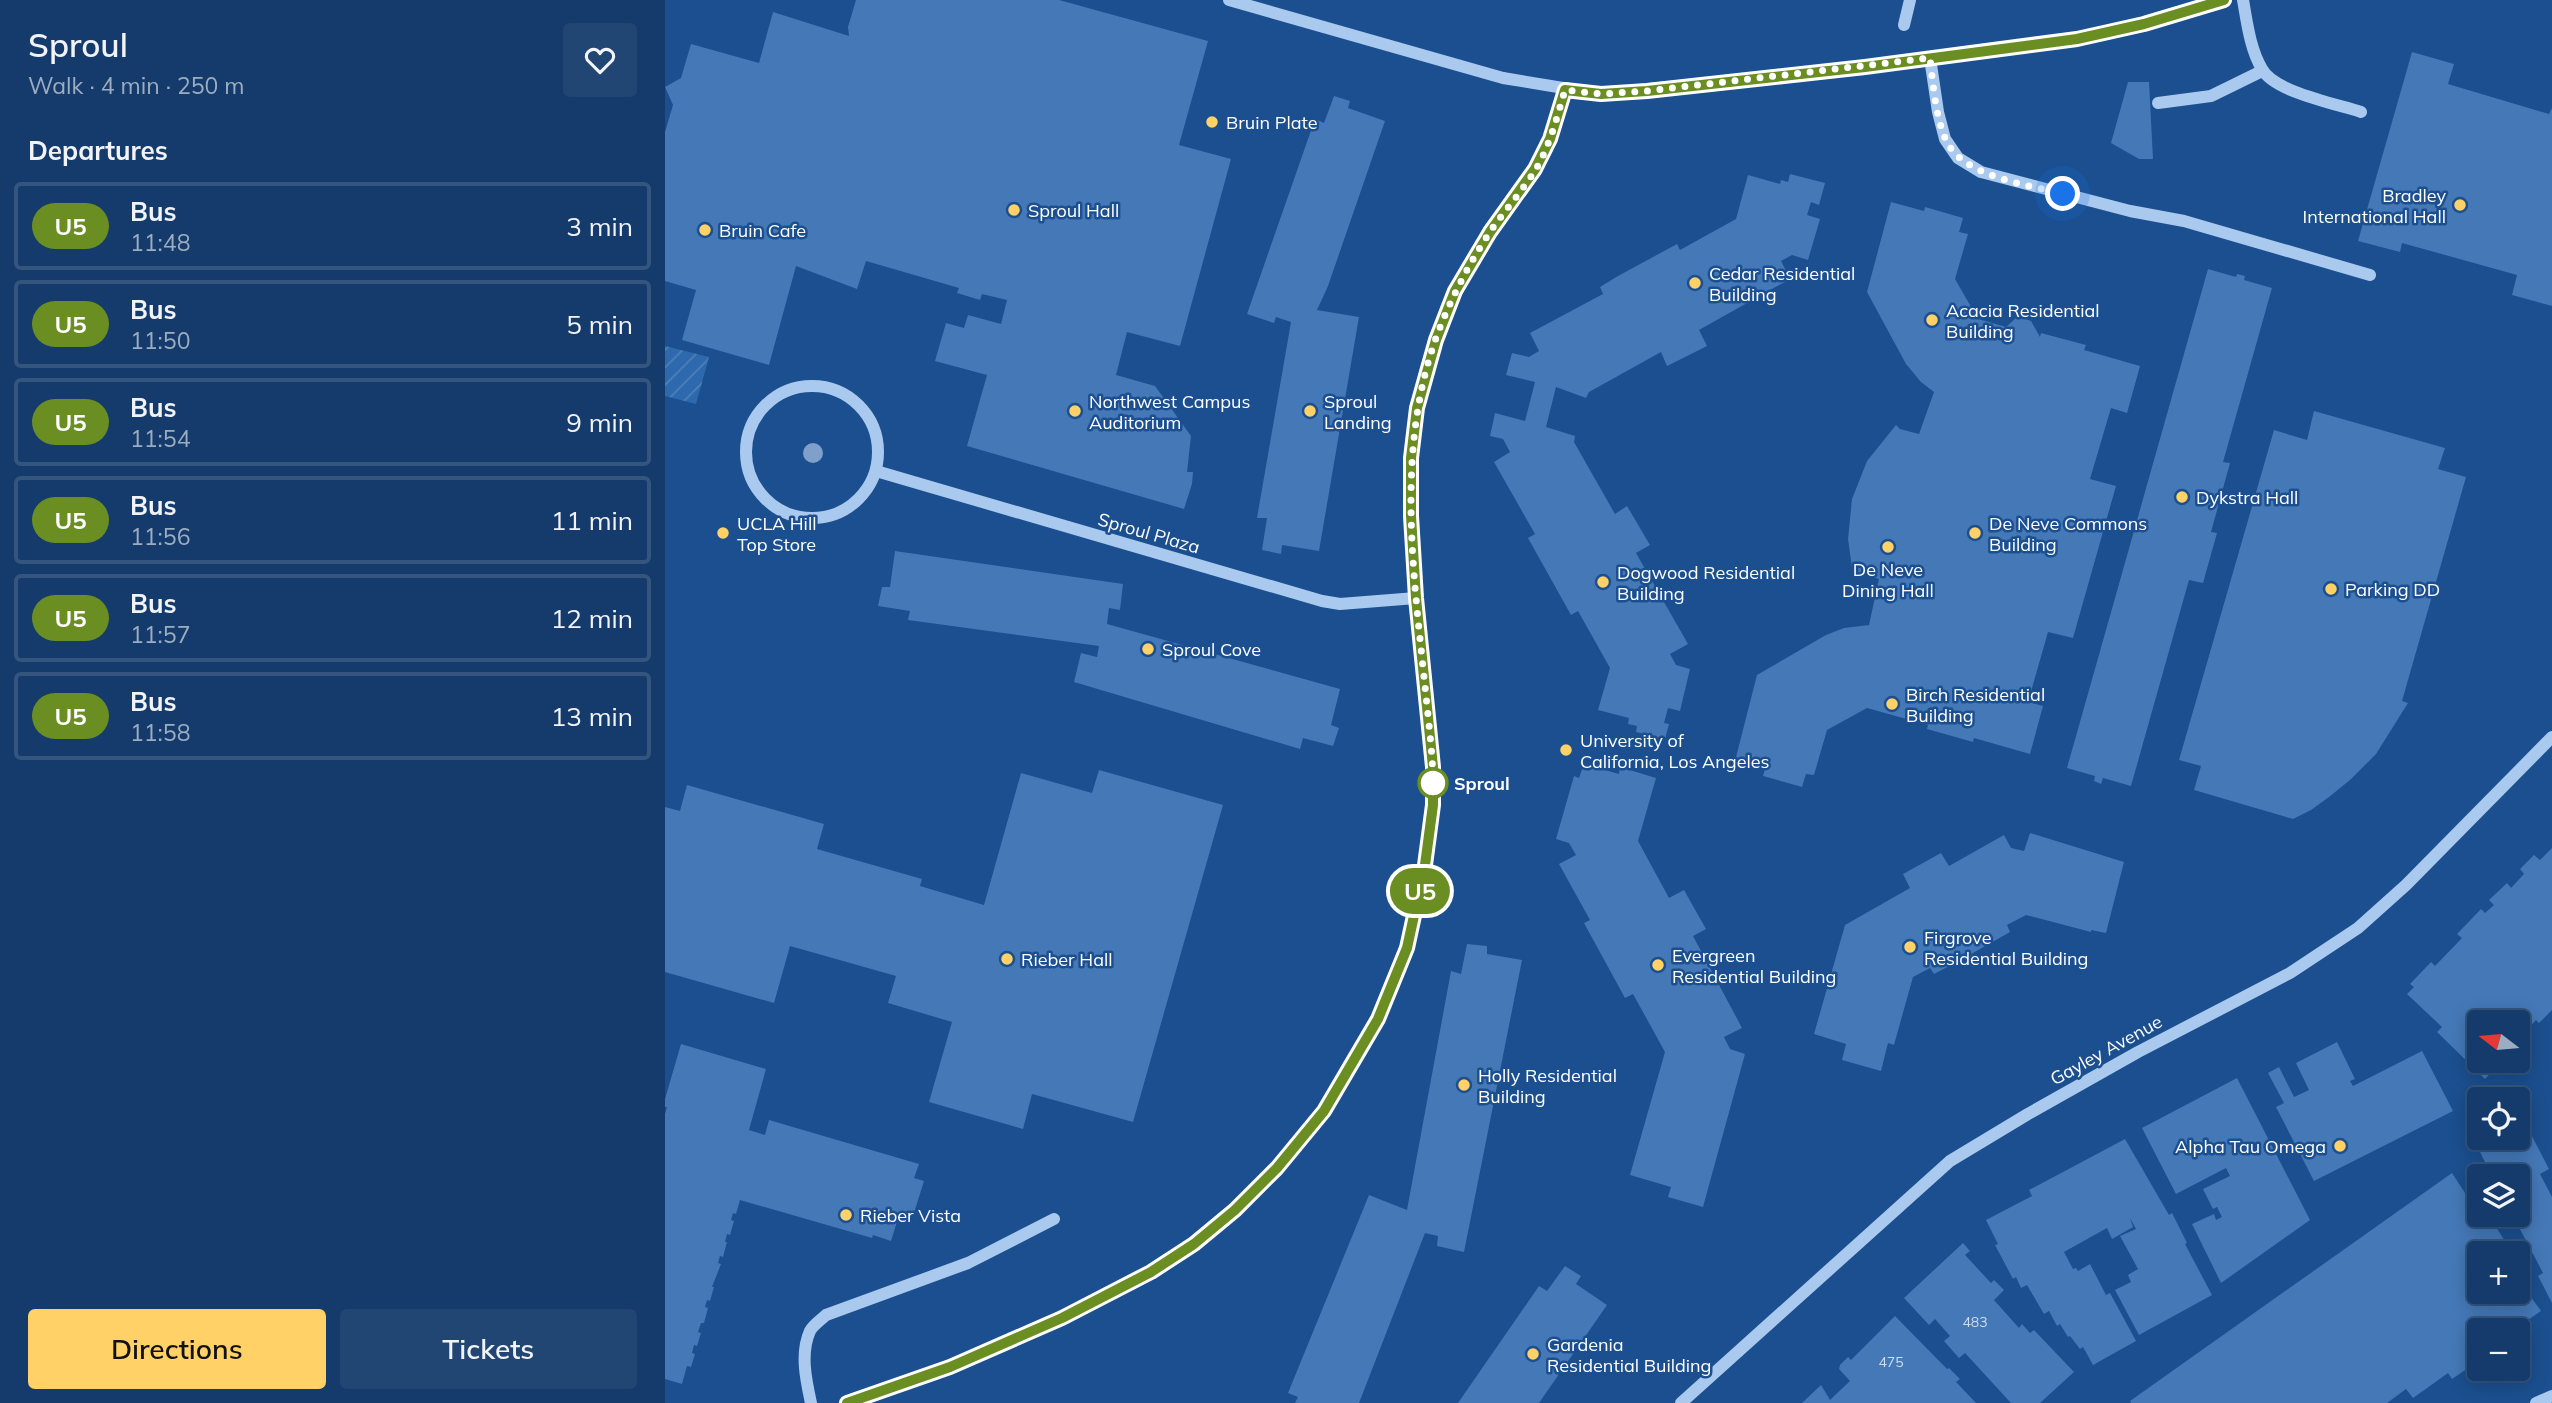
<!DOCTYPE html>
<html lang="en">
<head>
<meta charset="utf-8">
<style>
	body { margin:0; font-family:Mulish,sans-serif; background:#214673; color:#f1f3f6; height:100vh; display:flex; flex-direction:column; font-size:26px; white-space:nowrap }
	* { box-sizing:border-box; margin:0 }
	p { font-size:23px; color:#9dadc1 }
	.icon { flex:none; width:38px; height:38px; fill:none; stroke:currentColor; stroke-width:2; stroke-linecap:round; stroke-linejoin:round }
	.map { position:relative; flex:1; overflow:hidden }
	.side { display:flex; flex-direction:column; background:#143b6b; width:665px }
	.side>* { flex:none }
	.badge { padding:0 14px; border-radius:23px; font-size:24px; line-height:46px }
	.needle { width:46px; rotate:286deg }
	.fabs { position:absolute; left:1802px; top:1010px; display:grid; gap:14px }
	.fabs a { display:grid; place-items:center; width:63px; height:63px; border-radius:7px; background:#143b6b; box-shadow:0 4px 18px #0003,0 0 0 2px #33557e; font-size:35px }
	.you { position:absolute; width:35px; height:35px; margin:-18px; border:5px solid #fff; border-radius:50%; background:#1a73e8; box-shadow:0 0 0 10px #1a73e833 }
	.map>.badge { position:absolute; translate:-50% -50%; box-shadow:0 0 0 4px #fff }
	h2 { padding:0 28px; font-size:26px; line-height:63px }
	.round { display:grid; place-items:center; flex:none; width:74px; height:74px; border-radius:7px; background:#214673 }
	.head { display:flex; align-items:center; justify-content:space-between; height:119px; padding:0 28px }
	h1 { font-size:33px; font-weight:600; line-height:52px }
	.primary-button { display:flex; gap:14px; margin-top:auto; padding:14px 28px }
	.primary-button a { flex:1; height:80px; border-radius:7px; background:#ffd166; color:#111; font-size:28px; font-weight:600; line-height:80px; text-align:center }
	.primary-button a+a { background:#214673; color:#f1f3f6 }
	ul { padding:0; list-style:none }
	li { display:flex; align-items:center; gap:21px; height:88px; margin:0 14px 10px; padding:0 14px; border:4px solid #33557e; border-radius:7px }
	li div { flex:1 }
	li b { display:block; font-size:26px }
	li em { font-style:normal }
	li .badge { min-width:77px; font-weight:700; text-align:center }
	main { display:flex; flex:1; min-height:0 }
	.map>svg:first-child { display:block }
	.garden { fill:url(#garden-furrows) }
	.building { fill:#4478b7 }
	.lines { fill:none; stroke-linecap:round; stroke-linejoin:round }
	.minor { stroke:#a9c9ee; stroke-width:12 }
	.tree { fill:#7ea0ca }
	.line-casing { stroke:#fff; stroke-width:16 }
	.line { stroke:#6b8e23; stroke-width:10 }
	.walk { stroke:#fff; stroke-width:7; stroke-dasharray:0 12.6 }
	.poi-dot { fill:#ffd166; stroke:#1b4f8f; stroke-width:2.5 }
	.stop-dot { fill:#fff; stroke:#6b8e23; stroke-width:3.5 }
	.labels { text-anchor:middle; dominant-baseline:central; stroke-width:5; stroke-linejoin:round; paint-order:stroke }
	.number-label { font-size:14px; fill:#d0dded }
	.poi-label { font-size:18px; fill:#fff; stroke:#1b4f8f; text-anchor:start }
	.street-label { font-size:18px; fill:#fff; stroke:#1b4f8f }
	.stop-label { font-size:18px; font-weight:bold; fill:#fff; stroke:#1b4f8f; text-anchor:start }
</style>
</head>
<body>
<main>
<section class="side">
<div class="head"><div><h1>Sproul</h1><p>Walk · 4 min · 250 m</p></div><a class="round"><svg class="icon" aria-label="heart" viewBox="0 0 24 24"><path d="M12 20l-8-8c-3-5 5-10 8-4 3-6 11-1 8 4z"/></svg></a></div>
<h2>Departures</h2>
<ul>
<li><span class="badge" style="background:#6b8e23;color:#fff">U5</span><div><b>Bus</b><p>11:48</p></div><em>3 min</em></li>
<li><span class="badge" style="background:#6b8e23;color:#fff">U5</span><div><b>Bus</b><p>11:50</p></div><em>5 min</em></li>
<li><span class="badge" style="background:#6b8e23;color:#fff">U5</span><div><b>Bus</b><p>11:54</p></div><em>9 min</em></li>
<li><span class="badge" style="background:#6b8e23;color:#fff">U5</span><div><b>Bus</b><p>11:56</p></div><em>11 min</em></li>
<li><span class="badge" style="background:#6b8e23;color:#fff">U5</span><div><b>Bus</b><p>11:57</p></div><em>12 min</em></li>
<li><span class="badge" style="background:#6b8e23;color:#fff">U5</span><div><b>Bus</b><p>11:58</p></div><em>13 min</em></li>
</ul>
<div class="primary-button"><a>Directions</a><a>Tickets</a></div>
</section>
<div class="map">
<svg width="1887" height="1403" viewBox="0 0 1887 1403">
	<defs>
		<pattern id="garden-furrows" width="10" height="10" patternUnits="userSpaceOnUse" patternTransform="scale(1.75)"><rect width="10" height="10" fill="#2e69ad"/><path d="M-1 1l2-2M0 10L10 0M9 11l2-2" fill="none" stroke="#4d80b9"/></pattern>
	</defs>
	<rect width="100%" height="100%" fill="#1b4f8f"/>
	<!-- garden -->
	<polygon class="garden" points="0,346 44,357 31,404 0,396"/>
	<!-- building -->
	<g class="building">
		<polygon points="191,0 394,0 543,41 514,145 566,159 515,346 462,332 451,375 490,386 526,436 522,472 528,472 527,484 519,509 302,446 322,375 270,361 281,323 299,328 303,315 336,324 342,300 317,294 315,300 292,293 294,288 201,261 192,289 131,266 104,365 17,340 31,290 0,281 0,132 8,105 0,87 16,78 26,44 94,63 108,12 184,36 183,27"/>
		<polygon points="1747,52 1789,64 1783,84 1884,114 1887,108 1887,306 1847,295 1852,275 1737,243 1735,252 1693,241"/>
		<polygon points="1463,82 1484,82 1488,159 1474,159 1446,143"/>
		<polygon points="669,96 685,101 683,108 720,121 663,286 652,310 694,317 654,551 617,545 616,554 597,550 602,518 592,518 626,322 611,317 609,323 582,314 650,119 659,123"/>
		<polygon points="1125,174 1160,183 1154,205 1146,202 1142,215 1155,219 1143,260 1127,255 1116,261 1125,279 1034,330 1042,346 1002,366 996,352 924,392 921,398 891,387 881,427 910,436 909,442 950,514 962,506 985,545 971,553 1023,644 1005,654 1011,665 1025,669 1015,711 1003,708 999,723 1004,724 1000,739 971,732 972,726 963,724 964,718 933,710 945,668 913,611 906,615 863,538 870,534 829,462 845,452 838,439 825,436 830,413 860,421 870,382 841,375 847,353 864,357 874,351 865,333 938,294 935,287 953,276 1012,244 1015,250 1071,219 1083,175 1115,184 1116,180 1123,182"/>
		<polygon points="1226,202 1259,211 1260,207 1298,218 1294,232 1303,234 1290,279 1313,319 1341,327 1352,317 1358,318 1366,321 1375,337 1376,333 1421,345 1419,350 1475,366 1462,413 1446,408 1425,479 1451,486 1408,638 1383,632 1363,702 1378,706 1365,754 1309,738 1308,742 1262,729 1263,725 1202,708 1162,730 1149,775 1141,774 1137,787 1098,776 1100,769 1070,761 1092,675 1161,635 1179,628 1204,625 1214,579 1196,574 1188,575 1183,539 1187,499 1202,461 1231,425 1235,429 1254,434 1269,392 1256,382 1241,364 1202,292"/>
		<polygon points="1543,269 1571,277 1572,274 1580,276 1579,280 1607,288 1558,462 1565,463 1546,532 1552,533 1538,583 1524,580 1466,786 1438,778 1436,784 1429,781 1430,776 1402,768"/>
		<polygon points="1649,411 1780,448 1773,469 1801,477 1737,701 1743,703 1711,754 1685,780 1664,797 1646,810 1628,819 1529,790 1536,766 1514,760 1609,430 1642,440"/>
		<polygon points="230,551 458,584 455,610 444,608 442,624 675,689 666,725 674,728 668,746 638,738 635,749 409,682 416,653 432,657 434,646 243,620 245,611 213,606 217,587 225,587"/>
		<polygon points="919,764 954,774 955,767 991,778 973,841 1004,898 1019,890 1028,906 1041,929 1028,936 1077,1028 1059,1037 1065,1049 1080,1054 1038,1207 1003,1197 1006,1187 965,1175 1000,1052 968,994 960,998 919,923 925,920 894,864 911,855 904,843 891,839 909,776 914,778"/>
		<polygon points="434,770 558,805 468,1122 367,1094 358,1129 264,1102 287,1022 223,1003 231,976 125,946 109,1003 0,972 0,807 15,811 22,785 159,824 152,849 257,879 255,886 319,905 356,773 427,793"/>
		<polygon points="1365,833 1459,862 1441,933 1426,930 1426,932 1361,915 1342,925 1345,932 1292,962 1269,974 1265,968 1248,977 1229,1045 1223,1043 1216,1071 1177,1060 1181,1044 1149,1034 1180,925 1245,888 1238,874 1276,853 1284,866 1339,835 1346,848 1359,851"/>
		<polygon points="1887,848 1887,1010 1874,1023 1871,1020 1856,1036 1859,1039 1853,1044 1853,1022 1815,1022 1815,1060 1838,1060 1820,1079 1772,1032 1777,1027 1742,994 1749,987 1745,984 1766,962 1770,966 1797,938 1792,934 1816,909 1820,913 1829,905 1824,900 1842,883 1846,888 1859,874 1855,869 1869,855 1875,860"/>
		<polygon points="802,944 822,946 822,954 857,960 799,1252 772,1246 773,1236 760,1233 694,1403 630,1403 633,1397 623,1393 704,1195 742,1210 786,971 796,974"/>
		<polygon points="1672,1042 1690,1079 1685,1081 1688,1086 1757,1051 1788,1111 1649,1181 1611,1107 1619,1103 1603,1073 1614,1067 1629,1097 1644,1090 1631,1063"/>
		<polygon points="16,1044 101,1069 84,1130 100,1135 104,1120 254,1164 249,1178 259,1181 248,1216 235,1212 226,1241 208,1235 207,1238 75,1200 71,1214 68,1213 66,1220 69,1221 65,1235 62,1234 60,1242 62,1242 58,1257 55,1256 53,1263 56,1264 47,1287 49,1287 45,1301 42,1300 40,1307 43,1308 39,1323 36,1323 33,1332 36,1333 32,1346 29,1345 27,1353 30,1354 26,1367 22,1366 17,1384 0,1379 0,1114 2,1107 0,1107 0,1099"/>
		<polygon points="1572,1078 1645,1220 1556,1283 1527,1224 1549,1214 1551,1220 1557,1217 1552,1207 1548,1209 1538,1189 1565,1176 1561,1168 1511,1194 1477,1128"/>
		<polygon points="1859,1121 1884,1169 1875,1174 1887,1197 1887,1303 1873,1276 1878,1273 1847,1214 1853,1214 1853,1176 1827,1176 1812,1146 1829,1138 1853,1138 1853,1125"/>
		<polygon points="1460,1139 1504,1215 1507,1213 1522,1243 1520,1244 1547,1295 1474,1335 1450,1290 1466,1282 1463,1275 1473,1269 1455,1236 1471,1229 1465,1218 1468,1227 1447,1239 1442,1228 1399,1252 1408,1269 1411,1268 1413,1271 1425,1264 1441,1295 1445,1293 1471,1341 1428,1365 1418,1347 1415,1349 1405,1336 1403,1337 1395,1324 1392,1326 1384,1311 1379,1314 1362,1285 1356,1288 1351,1277 1348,1279 1330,1245 1333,1244 1321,1220 1367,1196 1364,1190"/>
		<polygon points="1787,1173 1800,1193 1807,1188 1815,1200 1815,1214 1823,1214 1841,1243 1832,1249 1835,1253 1815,1253 1815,1292 1853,1292 1853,1279 1876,1311 1860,1322 1862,1326 1853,1332 1853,1330 1815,1330 1815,1360 1809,1364 1787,1379 1783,1373 1748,1398 1741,1389 1722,1403 1466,1403 1465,1401"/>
		<polygon points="1298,1243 1305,1251 1300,1255 1326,1283 1329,1280 1339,1290 1329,1300 1354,1328 1357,1324 1365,1333 1369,1330 1409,1372 1375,1403 1346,1403 1300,1353 1294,1358 1279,1341 1285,1336 1270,1319 1264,1325 1239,1298"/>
		<polygon points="900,1266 916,1276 911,1284 942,1305 874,1403 793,1403 874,1286 882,1291"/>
		<polygon points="1230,1316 1282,1369 1284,1368 1295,1379 1291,1382 1311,1403 1137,1403 1156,1385 1165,1400 1185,1381 1174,1369 1175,1365 1183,1357 1186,1360"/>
	</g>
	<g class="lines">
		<!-- minor -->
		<g class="minor">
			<polyline points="564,0 838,78 935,94 1200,67 1412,39 1479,24 1559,0"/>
			<path d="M1578,0C1582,22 1585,49 1597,69C1609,92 1672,104 1696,112"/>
			<polyline points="1239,25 1245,0"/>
			<polyline points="1265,58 1273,112 1280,139 1293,158 1316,172 1465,211 1519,221 1705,275"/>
			<polyline points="1493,103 1546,96 1597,71"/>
			<circle cx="147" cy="452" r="66"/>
			<polyline points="211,471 657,601 675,604 751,598"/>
			<path d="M146,1403C141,1380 135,1353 145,1331C148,1325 156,1320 161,1315L303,1263L389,1219"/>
			<path d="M181,1403C271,1372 358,1339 442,1295C471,1279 500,1264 528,1245C578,1209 625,1159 660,1108C675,1088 686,1066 698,1044C733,984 753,917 763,848C765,832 768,816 768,799C769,763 764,727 761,692C751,599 737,503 752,410C762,347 790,289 823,235C838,211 858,191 871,167C885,143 892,116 900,90"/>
			<polyline points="1016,1403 1285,1161 1363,1114 1473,1052 1625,973 1693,928 1741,885 1887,737"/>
			<polyline points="1871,1403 1887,1396"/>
		</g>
	</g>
	<!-- trees -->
	<circle class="tree" cx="148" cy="453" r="10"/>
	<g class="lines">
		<defs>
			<polyline id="line" points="182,1403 285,1367 397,1318 486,1272 529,1244 570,1210 612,1168 659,1111 713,1019 742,948 760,865 768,805 768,767 751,598 746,516 746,458 752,408 771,340 790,291 825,232 870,169 885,139 900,90 936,94 982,91 1200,67 1412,39 1479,24 1559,0"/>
		</defs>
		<!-- line casing -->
		<use href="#line" class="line-casing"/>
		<!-- line -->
		<use href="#line" class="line"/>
		<!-- walk -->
		<path class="walk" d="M768,783V786C768,756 764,726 761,696C749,577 730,453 771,338C785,300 804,263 827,229C841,209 858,190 871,169C885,145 892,117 900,90L936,94L982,91L1265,58C1268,84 1270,113 1280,138C1296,177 1361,184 1398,194"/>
	</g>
	<!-- markers -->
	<g class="poi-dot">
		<circle cx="547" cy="122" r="7"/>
		<circle cx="1795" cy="205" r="7"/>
		<circle cx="349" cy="210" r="7"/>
		<circle cx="40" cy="230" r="7"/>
		<circle cx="1030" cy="283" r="7"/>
		<circle cx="1267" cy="320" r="7"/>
		<circle cx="410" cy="411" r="7"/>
		<circle cx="645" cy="411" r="7"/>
		<circle cx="1517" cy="497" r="7"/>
		<circle cx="58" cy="533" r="7"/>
		<circle cx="1310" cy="533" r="7"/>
		<circle cx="1223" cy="547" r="7"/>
		<circle cx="938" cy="582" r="7"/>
		<circle cx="1666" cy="589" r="7"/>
		<circle cx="483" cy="649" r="7"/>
		<circle cx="1227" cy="704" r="7"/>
		<circle cx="901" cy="750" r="7"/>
		<circle cx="1245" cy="947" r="7"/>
		<circle cx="342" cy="959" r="7"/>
		<circle cx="993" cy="965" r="7"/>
		<circle cx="799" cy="1085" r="7"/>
		<circle cx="1675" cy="1146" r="7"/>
		<circle cx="181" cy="1215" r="7"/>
		<circle cx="868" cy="1354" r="7"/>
	</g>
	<circle class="stop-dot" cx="768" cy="783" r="14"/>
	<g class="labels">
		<!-- number labels -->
		<g class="number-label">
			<text x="1310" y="1322">483</text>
			<text x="1226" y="1362">475</text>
		</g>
		<!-- poi labels -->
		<g class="poi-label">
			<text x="561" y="122">Bruin Plate</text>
			<text x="1781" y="195" text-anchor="end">Bradley<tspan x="1781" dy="21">International Hall</tspan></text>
			<text x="363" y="210">Sproul Hall</text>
			<text x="54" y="230">Bruin Cafe</text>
			<text x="1044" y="273">Cedar Residential<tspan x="1044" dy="21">Building</tspan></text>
			<text x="1281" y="310">Acacia Residential<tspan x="1281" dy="21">Building</tspan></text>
			<text x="424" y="401">Northwest Campus<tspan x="424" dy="21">Auditorium</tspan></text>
			<text x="659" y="401">Sproul<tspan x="659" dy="21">Landing</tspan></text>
			<text x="1531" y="497">Dykstra Hall</text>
			<text x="72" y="523">UCLA Hill<tspan x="72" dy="21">Top Store</tspan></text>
			<text x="1324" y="523">De Neve Commons<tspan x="1324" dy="21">Building</tspan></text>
			<text x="1223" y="569" text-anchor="middle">De Neve<tspan x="1223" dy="21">Dining Hall</tspan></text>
			<text x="952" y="572">Dogwood Residential<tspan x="952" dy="21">Building</tspan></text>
			<text x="1680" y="589">Parking DD</text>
			<text x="497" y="649">Sproul Cove</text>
			<text x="1241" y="694">Birch Residential<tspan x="1241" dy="21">Building</tspan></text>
			<text x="915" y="740">University of<tspan x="915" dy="21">California, Los Angeles</tspan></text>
			<text x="1259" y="937">Firgrove<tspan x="1259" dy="21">Residential Building</tspan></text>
			<text x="1007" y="955">Evergreen<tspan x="1007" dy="21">Residential Building</tspan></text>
			<text x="356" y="959">Rieber Hall</text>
			<text x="813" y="1075">Holly Residential<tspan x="813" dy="21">Building</tspan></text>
			<text x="1661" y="1146" text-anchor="end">Alpha Tau Omega</text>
			<text x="195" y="1215">Rieber Vista</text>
			<text x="882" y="1344">Gardenia<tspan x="882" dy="21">Residential Building</tspan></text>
		</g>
		<!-- street labels -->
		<g class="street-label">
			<text transform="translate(484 533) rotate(16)">Sproul Plaza</text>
			<text transform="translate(1441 1050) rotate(-29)">Gayley Avenue</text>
		</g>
		<!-- stop labels -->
		<g class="stop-label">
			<text x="789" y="783">Sproul</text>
		</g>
	</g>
</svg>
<div class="fabs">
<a><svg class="needle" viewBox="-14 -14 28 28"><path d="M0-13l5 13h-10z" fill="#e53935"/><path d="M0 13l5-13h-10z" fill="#9dadc1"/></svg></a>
<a><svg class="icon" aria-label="locate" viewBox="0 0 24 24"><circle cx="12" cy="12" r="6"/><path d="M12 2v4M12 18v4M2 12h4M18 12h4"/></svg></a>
<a><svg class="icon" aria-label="layers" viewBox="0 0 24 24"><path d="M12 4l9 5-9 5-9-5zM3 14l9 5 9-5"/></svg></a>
<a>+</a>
<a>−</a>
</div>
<div class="you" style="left:1398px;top:194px"></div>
<b class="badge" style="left:755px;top:891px;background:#6b8e23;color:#fff">U5</b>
</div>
</main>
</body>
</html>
